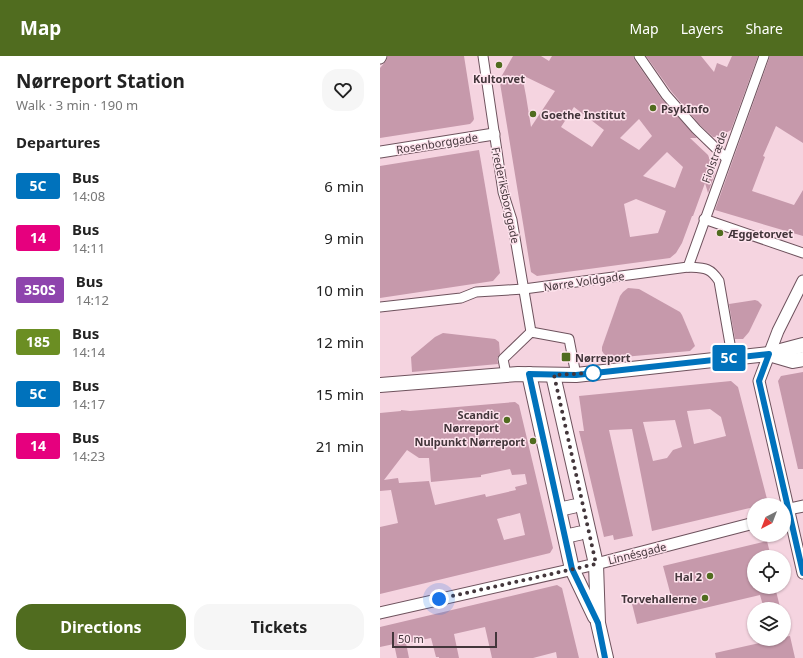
<!DOCTYPE html>
<html lang="en">
<head>
<meta charset="utf-8">
<style>
	body { margin:0; font-family:"Noto Sans",sans-serif; background:#f6f6f6; color:#222; height:100vh; display:flex; flex-direction:column; font-size:15px; white-space:nowrap }
	* { box-sizing:border-box; margin:0 }
	p { font-size:13px; color:#767676 }
	.icon { flex:none; width:22px; height:22px; fill:none; stroke:currentColor; stroke-width:2; stroke-linecap:round; stroke-linejoin:round }
	.map { position:relative; flex:1; overflow:hidden }
	.panel { display:flex; flex-direction:column; background:#fff; width:380px }
	.panel>* { flex:none }
	.badge { padding:0 8px; border-radius:3px; font-size:14px; line-height:26px }
	.needle { width:26px; rotate:222deg }
	.buttons { position:absolute; left:367px; top:442px; display:grid; gap:8px }
	.buttons a { display:grid; place-items:center; width:44px; height:44px; border-radius:50%; background:#fff; box-shadow:0 1px 3px #0004; font-size:20px }
	.scale { position:absolute; left:12px; bottom:10px; width:105px; box-sizing:border-box; padding-left:4px; border:2px solid #43363b; border-top:0; font-size:11px; line-height:14px; white-space:nowrap; color:#43363b; -webkit-text-stroke:3px #fee3ed; paint-order:stroke }
	.you { position:absolute; width:20px; height:20px; margin:-10px; border:3px solid #fff; border-radius:50%; background:#1a73e8; box-shadow:0 0 0 6px #1a73e833 }
	.map>.badge { position:absolute; translate:-50% -50%; box-shadow:0 0 0 2px #fff }
	h2 { padding:0 16px; font-size:15px; line-height:36px }
	.round { display:grid; place-items:center; flex:none; width:42px; height:42px; border-radius:16px; background:#f6f6f6 }
	.head { display:flex; align-items:center; justify-content:space-between; height:68px; padding:0 16px }
	h1 { font-size:19px; font-weight:700; line-height:30px }
	.action { display:flex; gap:8px; margin-top:auto; padding:8px 16px }
	.action a { flex:1; height:46px; border-radius:16px; background:#506c1f; color:#fff; font-size:16px; font-weight:700; line-height:46px; text-align:center }
	.action a+a { background:#f6f6f6; color:#222 }
	ul { padding:0; list-style:none }
	li { display:flex; align-items:center; gap:12px; height:52px; padding:0 16px }
	li div { flex:1 }
	li b { display:block; font-size:15px }
	li em { font-style:normal }
	li .badge { min-width:44px; font-weight:700; text-align:center }
	header { display:flex; align-items:center; gap:24px; box-sizing:border-box; height:56px; padding:0 20px; background:#506c1f; color:#fff }
	header strong { font-size:19px }
	nav { display:flex; gap:22px; margin-inline-start:auto; font-size:14px }
	main { display:flex; flex:1; min-height:0 }
	.map>svg:first-child { display:block }
	.building { fill:#c699ab; fill-rule:evenodd }
	.lines { fill:none; stroke-linecap:round; stroke-linejoin:round }
	.pedestrian-casing { stroke:#6e525d; stroke-width:11 }
	.minor-casing { stroke:#6e525d; stroke-width:13 }
	.tertiary-casing { stroke:#6e525d; stroke-width:16 }
	.pedestrian { stroke:#fff; stroke-width:9 }
	.minor { stroke:#fff; stroke-width:11 }
	.tertiary { stroke:#fff; stroke-width:14 }
	.line-casing { stroke:#fff; stroke-width:9 }
	.line { stroke:#0072bc; stroke-width:6 }
	.walk { stroke:#43363b; stroke-width:4; stroke-dasharray:0 7.2 }
	.poi-dot { fill:#506c1f; stroke:#fee3ed; stroke-width:1.5 }
	.stop-dot { fill:#fff; stroke:#0072bc; stroke-width:2 }
	.labels { text-anchor:middle; dominant-baseline:central; stroke-width:3; stroke-linejoin:round; paint-order:stroke }
	.poi-label { font-size:11px; font-weight:bold; fill:#43363b; stroke:#fee3ed; text-anchor:start }
	.street-label { font-size:11px; fill:#43363b; stroke:#fee3ed }
</style>
</head>
<body>
<header>
<strong>Map</strong>
<nav><a>Map</a><a>Layers</a><a>Share</a></nav>
</header>
<main>
<section class="panel">
<div class="head"><div><h1>Nørreport Station</h1><p>Walk · 3 min · 190 m</p></div><a class="round"><svg class="icon" aria-label="heart" viewBox="0 0 24 24"><path d="M12 20l-8-8c-3-5 5-10 8-4 3-6 11-1 8 4z"/></svg></a></div>
<h2>Departures</h2>
<ul>
<li><span class="badge" style="background:#0072bc;color:#fff">5C</span><div><b>Bus</b><p>14:08</p></div><em>6 min</em></li>
<li><span class="badge" style="background:#e6007e;color:#fff">14</span><div><b>Bus</b><p>14:11</p></div><em>9 min</em></li>
<li><span class="badge" style="background:#8e44ad;color:#fff">350S</span><div><b>Bus</b><p>14:12</p></div><em>10 min</em></li>
<li><span class="badge" style="background:#6b8e23;color:#fff">185</span><div><b>Bus</b><p>14:14</p></div><em>12 min</em></li>
<li><span class="badge" style="background:#0072bc;color:#fff">5C</span><div><b>Bus</b><p>14:17</p></div><em>15 min</em></li>
<li><span class="badge" style="background:#e6007e;color:#fff">14</span><div><b>Bus</b><p>14:23</p></div><em>21 min</em></li>
</ul>
<div class="action"><a>Directions</a><a>Tickets</a></div>
</section>
<div class="map">
<svg width="423" height="602" viewBox="0 0 423 602">
	<rect width="100%" height="100%" fill="#f5d4e0"/>
	<!-- building -->
	<g class="building">
		<polygon points="8,0 84,0 94,63 93,65 90,68 0,82 0,12 6,5"/>
		<path d="M133,0H161L169,5L172,0H253L254,3L281,42L317,82H310L328,99L335,117L328,137L325,127L313,160H312L302,187L296,197L290,202L157,220L151,216L120,27V23ZM142,19L175,35L151,71L146,40ZM194,51L224,74L212,91L181,71ZM259,63L272,80L259,94L240,82ZM287,96L303,111L295,132L263,120ZM256,143L286,155L278,177L250,181L244,148Z"/>
		<polygon points="266,0 321,0 334,16 337,7 347,11 352,0 378,0 351,74 339,81 333,81 320,69 291,35"/>
		<polygon points="390,0 423,0 423,87 396,70 383,100 385,101 372,135 414,149 423,134 423,180 335,154"/>
		<polygon points="99,94 120,217 113,225 0,242 0,110"/>
		<polygon points="248,232 259,233 300,256 302,259 315,290 310,295 232,302 228,301 224,298 222,295 222,291 240,240 243,236"/>
		<polygon points="375,244 378,245 382,249 369,276 363,283 355,283 349,248"/>
		<polygon points="63,277 115,283 119,286 120,298 117,302 118,308 32,316 31,301 55,281"/>
		<polygon points="423,316 423,413 418,413 398,325 401,320"/>
		<path d="M351,325L358,331L387,443L384,449H374V451L272,475L252,373L229,374L253,480L234,484L233,479L224,481L199,375H204L199,340ZM330,353L341,361L346,380L314,388L307,355ZM295,364L302,391L293,394L287,402L273,405L263,366Z"/>
		<path d="M135,346L139,349L173,492L170,497L0,538V471L18,467L11,434L0,435V357L21,355V354L30,355ZM27,394L39,402H49L51,426L101,421V419L130,413L132,419L145,418L147,428L135,431L136,434L106,441L105,438L55,449L49,425L19,427L18,422L4,424ZM140,457L145,479L124,484L117,463Z"/>
		<polygon points="387,485 391,501 374,501 374,531 395,531 400,551 392,553 384,553 380,539 257,568 252,548 291,540 283,510"/>
		<polygon points="177,529 182,532 199,602 177,602 176,596 153,602 112,602 105,571 74,578 79,602 59,602 59,601 56,601 51,582 26,587 29,602 17,602 14,588 0,591 0,571"/>
		<polygon points="410,580 415,602 336,602 335,597 398,583 404,583 404,581"/>
	</g>
	<g class="lines">
		<defs>
			<g id="pedestrian">
				<polyline points="103,0 123,136 132,164 151,276"/>
				<polyline points="259,0 286,39 316,73 346,102"/>
				<polyline points="324,163 423,197"/>
				<polyline points="308,211 384,0"/>
				<path d="M0,251L81,242L96,236L144,233L308,211C324,212 330,211 339,225L350,288"/>
				<polyline points="126,318 123,303 151,276 189,283 196,319"/>
				<polygon points="194,448 195,452 186,454 185,450"/>
				<polygon points="200,475 201,479 192,481 191,477"/>
			</g>
			<g id="minor">
				<polyline points="0,2 1,0"/>
				<polyline points="0,96 114,78"/>
				<polyline points="423,225 398,275 379,325 423,517"/>
				<polyline points="404,456 414,452 423,450"/>
				<polyline points="0,557 216,508 374,467"/>
			</g>
			<g id="tertiary">
				<polyline points="389,298 413,305 423,303"/>
				<polyline points="149,318 192,513 215,561"/>
				<polyline points="173,319 216,508 218,567 226,602"/>
				<polyline points="0,329 138,318 196,319 389,298 423,289"/>
			</g>
		</defs>
		<!-- pedestrian casing -->
		<use href="#pedestrian" class="pedestrian-casing"/>
		<!-- minor casing -->
		<use href="#minor" class="minor-casing"/>
		<!-- tertiary casing -->
		<use href="#tertiary" class="tertiary-casing"/>
		<!-- pedestrian -->
		<use href="#pedestrian" class="pedestrian"/>
		<!-- minor -->
		<use href="#minor" class="minor"/>
		<!-- tertiary -->
		<use href="#tertiary" class="tertiary"/>
	</g>
	<g class="lines">
		<defs>
			<polyline id="line" points="225,602 218,567 192,513 149,318 196,319 389,298 379,325 423,517"/>
		</defs>
		<!-- line casing -->
		<use href="#line" class="line-casing"/>
		<!-- line -->
		<use href="#line" class="line"/>
		<!-- walk -->
		<polyline class="walk" points="59,543 216,508 174,319 213,317"/>
	</g>
	<!-- markers -->
	<g class="poi-dot">
		<circle cx="119" cy="9" r="4"/>
		<circle cx="273" cy="52" r="4"/>
		<circle cx="153" cy="58" r="4"/>
		<circle cx="340" cy="177" r="4"/>
		<rect x="181" y="296" width="10" height="10" rx="2"/>
		<circle cx="127" cy="364" r="4"/>
		<circle cx="153" cy="385" r="4"/>
		<circle cx="330" cy="520" r="4"/>
		<circle cx="325" cy="542" r="4"/>
	</g>
	<circle class="stop-dot" cx="213" cy="317" r="8"/>
	<g class="labels">
		<!-- poi labels -->
		<g class="poi-label">
			<text x="119" y="22" text-anchor="middle">Kultorvet</text>
			<text x="281" y="52">PsykInfo</text>
			<text x="161" y="58">Goethe Institut</text>
			<text x="348" y="177">Æggetorvet</text>
			<text x="195" y="301">Nørreport</text>
			<text x="119" y="358" text-anchor="end">Scandic<tspan x="119" dy="13">Nørreport</tspan></text>
			<text x="145" y="385" text-anchor="end">Nulpunkt Nørreport</text>
			<text x="322" y="520" text-anchor="end">Hal 2</text>
			<text x="317" y="542" text-anchor="end">Torvehallerne</text>
		</g>
		<!-- street labels -->
		<g class="street-label">
			<text transform="translate(57 87) rotate(-9)">Rosenborggade</text>
			<text transform="translate(334 101) rotate(-70)">Fiolstræde</text>
			<text transform="translate(126 139) rotate(78)">Frederiksborggade</text>
			<text transform="translate(204 225) rotate(-8)">Nørre Voldgade</text>
			<text transform="translate(257 497) rotate(-14)">Linnésgade</text>
		</g>
	</g>
</svg>
<div class="buttons">
<a><svg class="needle" viewBox="-14 -14 28 28"><path d="M0-13l5 13h-10z" fill="#e53935"/><path d="M0 13l5-13h-10z" fill="#767676"/></svg></a>
<a><svg class="icon" aria-label="locate" viewBox="0 0 24 24"><circle cx="12" cy="12" r="6"/><path d="M12 2v4M12 18v4M2 12h4M18 12h4"/></svg></a>
<a><svg class="icon" aria-label="layers" viewBox="0 0 24 24"><path d="M12 4l9 5-9 5-9-5zM3 14l9 5 9-5"/></svg></a>
</div>
<div class="scale">50 m</div>
<div class="you" style="left:59px;top:543px"></div>
<b class="badge" style="left:349px;top:302px;background:#0072bc;color:#fff">5C</b>
</div>
</main>
</body>
</html>
